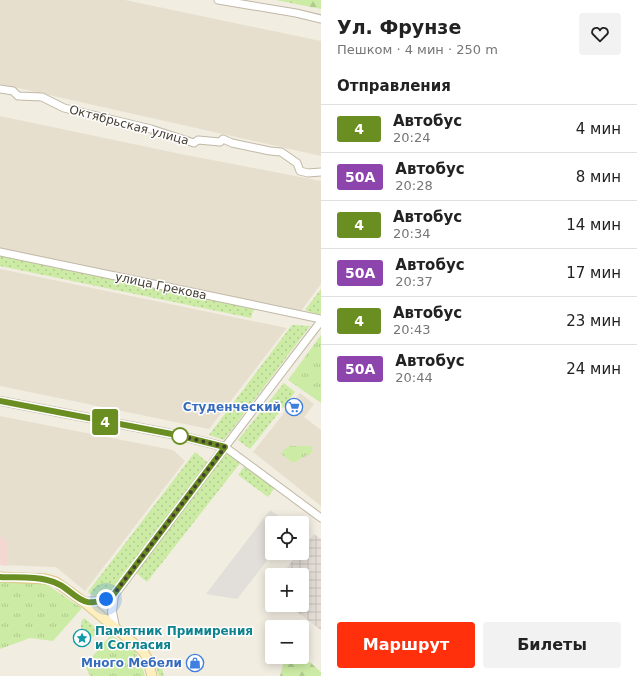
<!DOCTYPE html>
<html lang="ru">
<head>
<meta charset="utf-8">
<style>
	body { margin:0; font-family:"DejaVu Sans",sans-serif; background:#f2f2f2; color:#222; height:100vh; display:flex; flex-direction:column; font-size:15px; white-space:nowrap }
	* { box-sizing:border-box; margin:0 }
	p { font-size:13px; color:#767676 }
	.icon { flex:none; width:22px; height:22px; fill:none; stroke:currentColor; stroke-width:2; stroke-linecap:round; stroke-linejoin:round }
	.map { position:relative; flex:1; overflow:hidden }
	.details { display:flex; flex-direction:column; background:#fff; width:316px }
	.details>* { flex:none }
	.badge { padding:0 8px; border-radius:3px; font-size:14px; line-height:26px }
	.buttons { position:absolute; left:265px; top:516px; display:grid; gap:8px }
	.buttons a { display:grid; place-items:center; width:44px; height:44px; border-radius:4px; background:#fff; box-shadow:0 2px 10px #0003; font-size:20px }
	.you { position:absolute; width:20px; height:20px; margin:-10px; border:3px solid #fff; border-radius:50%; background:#1a73e8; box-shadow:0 0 0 6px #1a73e833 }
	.map>.badge { position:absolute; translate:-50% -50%; box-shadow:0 0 0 2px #fff }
	h2 { padding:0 16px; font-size:15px; line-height:36px }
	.round { display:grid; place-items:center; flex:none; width:42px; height:42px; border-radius:4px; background:#f2f2f2 }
	.head { display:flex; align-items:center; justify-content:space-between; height:68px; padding:0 16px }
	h1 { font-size:19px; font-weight:700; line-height:30px }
	.button { display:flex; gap:8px; margin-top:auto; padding:8px 16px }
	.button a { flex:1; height:46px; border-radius:4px; background:#ff300b; color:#fff; font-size:16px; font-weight:700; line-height:46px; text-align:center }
	.button a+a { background:#f2f2f2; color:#222 }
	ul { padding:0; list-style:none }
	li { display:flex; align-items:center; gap:12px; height:48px; padding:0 16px; border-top:1px solid #e0e0e0 }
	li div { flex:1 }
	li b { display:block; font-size:15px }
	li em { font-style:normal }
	li .badge { min-width:44px; font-weight:700; text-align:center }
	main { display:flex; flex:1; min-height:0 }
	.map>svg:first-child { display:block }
	.residential { fill:#e7dfce }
	.industrial { fill:url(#industrial-grid) }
	.medical { fill:#f5d7d2 }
	.grass { fill:url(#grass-dots) }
	.forest { fill:url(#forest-firs) }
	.park { fill:url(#park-tufts) }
	.parking { fill:#e2dfda }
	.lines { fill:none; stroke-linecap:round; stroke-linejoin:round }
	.minor-casing { stroke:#c1b8a6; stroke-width:9 }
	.tertiary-casing { stroke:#c1b8a6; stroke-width:10 }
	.secondary-casing { stroke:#dac68d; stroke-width:11 }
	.minor { stroke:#fff; stroke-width:7 }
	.tertiary { stroke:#fff; stroke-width:8 }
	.secondary { stroke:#ffefbe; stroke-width:9 }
	.line-casing { stroke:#fff; stroke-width:9 }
	.line { stroke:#6b8e23; stroke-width:6 }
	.walk { stroke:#443d31; stroke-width:4; stroke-dasharray:0 7.2 }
	.stop-dot { fill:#fff; stroke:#6b8e23; stroke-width:2 }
	.labels { text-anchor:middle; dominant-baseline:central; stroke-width:3; stroke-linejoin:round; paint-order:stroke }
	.street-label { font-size:12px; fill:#443d31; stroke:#fff }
	.shop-label { font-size:12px; font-weight:bold; fill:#366cbe; stroke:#fff; text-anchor:end }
	.culture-label { font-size:12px; font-weight:bold; fill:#0d838f; stroke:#fff; text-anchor:start }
</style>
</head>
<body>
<main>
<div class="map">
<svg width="321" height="676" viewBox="0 0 321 676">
	<defs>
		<pattern id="industrial-grid" width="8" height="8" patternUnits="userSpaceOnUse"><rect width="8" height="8" fill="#e4ded6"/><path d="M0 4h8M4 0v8" fill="none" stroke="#c5bfb8"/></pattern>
		<pattern id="grass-dots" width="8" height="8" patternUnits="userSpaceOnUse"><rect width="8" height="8" fill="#cceba5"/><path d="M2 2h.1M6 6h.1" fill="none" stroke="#b0ca8e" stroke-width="1.8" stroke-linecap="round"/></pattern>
		<pattern id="forest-firs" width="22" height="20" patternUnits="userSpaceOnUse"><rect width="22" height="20" fill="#cceba5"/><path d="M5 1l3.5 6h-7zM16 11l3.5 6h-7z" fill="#b0ca8e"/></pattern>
		<pattern id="park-tufts" width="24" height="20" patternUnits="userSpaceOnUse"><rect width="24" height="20" fill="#cceba5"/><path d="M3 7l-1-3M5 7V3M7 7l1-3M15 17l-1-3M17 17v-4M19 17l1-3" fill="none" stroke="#b0ca8e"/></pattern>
	</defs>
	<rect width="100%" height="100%" fill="#f2ede1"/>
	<!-- residential -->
	<g class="residential">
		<polygon points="0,0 125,0 321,41 321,156 0,84"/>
		<polygon points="0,116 176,153 321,181 321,284 301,311 0,250"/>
		<polygon points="0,269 287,328 209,429 0,386"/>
		<polygon points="300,393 314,404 304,417 321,430 321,506 253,452"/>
		<polygon points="0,416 173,450 185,461 85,591 56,567 0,565"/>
	</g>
	<!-- industrial -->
	<polygon class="industrial" points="314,534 321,539 321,630 288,605 302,605 302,575 281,575 299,553 302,553 302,549"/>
	<!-- medical -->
	<polygon class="medical" points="0,536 8,543 7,566 0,565"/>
	<!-- grass -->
	<g class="grass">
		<polygon points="0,256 254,308 251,318 0,266"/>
		<polygon points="321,289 321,313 319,315 305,310"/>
		<polygon points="292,325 310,326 224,440 209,435"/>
		<polygon points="284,383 295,392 250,449 238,440"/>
		<polygon points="226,451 241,462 147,582 135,572"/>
		<path d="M195,452L208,463L110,592C100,598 97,599 88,592Z"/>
		<polygon points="245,465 275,487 268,497 238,475"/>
		<polygon points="84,618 101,632 99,635 89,637 86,632 81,630 81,622"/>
		<path d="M160,660L164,676H159C157,670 154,665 160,660Z"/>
	</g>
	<!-- forest -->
	<g class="forest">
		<polygon points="276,0 321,0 321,9"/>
		<polygon points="302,655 321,672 321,676 280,676 285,657 302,657"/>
	</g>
	<!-- park -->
	<g class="park">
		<polygon points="321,335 321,403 288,380"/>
		<polygon points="288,446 311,446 313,452 293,463 281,454"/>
		<polygon points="0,581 46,584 82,608 53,641 30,638 0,649"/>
		<polygon points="111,635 135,651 142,666 145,676 90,676 85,665"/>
	</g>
	<!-- parking -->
	<polygon class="parking" points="270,510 288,523 272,523 273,553 237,599 206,594"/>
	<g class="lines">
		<defs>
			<g id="minor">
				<polyline points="218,0 296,13 321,19"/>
				<polyline points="0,89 13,91 18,96 42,97 64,108 151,129 194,143 198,140 220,142 223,139 232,143 270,151 281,152 297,163 300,171 308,173 321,172"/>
				<polyline points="0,252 321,319"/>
				<polyline points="321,321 225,447 321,518"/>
			</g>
			<g id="tertiary">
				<polyline points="0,401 177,435 225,447 114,595 100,601 84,602"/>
				<polyline points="114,595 112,612 115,627"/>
			</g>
			<polyline id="secondary" points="0,577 46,579 56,582 84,602 143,651 147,658 152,676"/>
		</defs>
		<!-- minor casing -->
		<use href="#minor" class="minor-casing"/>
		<!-- tertiary casing -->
		<use href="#tertiary" class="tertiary-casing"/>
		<!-- secondary casing -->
		<use href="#secondary" class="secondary-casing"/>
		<!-- minor -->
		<use href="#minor" class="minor"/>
		<!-- tertiary -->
		<use href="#tertiary" class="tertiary"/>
		<!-- secondary -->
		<use href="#secondary" class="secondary"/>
	</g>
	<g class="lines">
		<defs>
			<path id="line" d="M0,401L177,435L225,447L114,594C77,617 77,586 47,580C32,576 15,578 0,577"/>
		</defs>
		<!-- line casing -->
		<use href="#line" class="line-casing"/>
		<!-- line -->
		<use href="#line" class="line"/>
		<!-- walk -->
		<polyline class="walk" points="106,599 114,594 225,447 177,435 180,436"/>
	</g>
	<!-- icons -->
	<defs>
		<symbol id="supermarket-ring" viewBox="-11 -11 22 22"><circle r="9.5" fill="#fff" stroke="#3f7fe0" stroke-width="1.5"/><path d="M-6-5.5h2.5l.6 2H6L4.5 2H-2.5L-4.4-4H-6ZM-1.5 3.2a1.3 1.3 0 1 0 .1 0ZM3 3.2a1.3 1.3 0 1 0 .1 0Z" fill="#3f7fe0"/></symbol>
		<symbol id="sight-ring" viewBox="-11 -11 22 22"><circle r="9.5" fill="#fff" stroke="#0f9aa8" stroke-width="1.5"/><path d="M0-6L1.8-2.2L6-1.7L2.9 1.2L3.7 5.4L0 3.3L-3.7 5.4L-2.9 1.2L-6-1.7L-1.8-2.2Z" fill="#0f9aa8"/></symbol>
		<symbol id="shop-ring" viewBox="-11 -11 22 22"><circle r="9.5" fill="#fff" stroke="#3f7fe0" stroke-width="1.5"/><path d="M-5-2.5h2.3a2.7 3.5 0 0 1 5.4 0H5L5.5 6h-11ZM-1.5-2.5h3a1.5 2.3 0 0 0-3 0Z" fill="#3f7fe0"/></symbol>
	</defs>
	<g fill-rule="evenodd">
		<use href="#supermarket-ring" x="284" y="397" width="20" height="20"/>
		<use href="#sight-ring" x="72" y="628" width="20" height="20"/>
		<use href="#shop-ring" x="185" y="653" width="20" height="20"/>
	</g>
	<!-- markers -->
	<circle class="stop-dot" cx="180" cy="436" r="8"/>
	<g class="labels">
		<!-- street labels -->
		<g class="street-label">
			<text transform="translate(129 125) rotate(15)">Октябрьская улица</text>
			<text transform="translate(161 286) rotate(12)">улица Грекова</text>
		</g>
		<!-- shop labels -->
		<g class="shop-label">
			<text x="281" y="407">Студенческий</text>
			<text x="182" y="663">Много Мебели</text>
		</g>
		<!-- culture labels -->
		<g class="culture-label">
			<text x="95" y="631">Памятник Примирения<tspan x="95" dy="14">и Cогласия</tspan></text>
		</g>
	</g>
</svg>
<div class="buttons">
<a><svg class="icon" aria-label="locate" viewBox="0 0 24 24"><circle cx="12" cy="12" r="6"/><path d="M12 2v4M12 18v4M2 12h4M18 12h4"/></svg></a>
<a>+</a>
<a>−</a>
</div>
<div class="you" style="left:106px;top:599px"></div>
<b class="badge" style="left:105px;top:422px;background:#6b8e23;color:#fff">4</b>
</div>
<section class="details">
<div class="head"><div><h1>Ул. Фрунзе</h1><p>Пешком · 4 мин · 250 m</p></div><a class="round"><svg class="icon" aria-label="heart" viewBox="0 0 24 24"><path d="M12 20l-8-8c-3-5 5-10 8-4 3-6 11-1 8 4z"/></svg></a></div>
<h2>Отправления</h2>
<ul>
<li><span class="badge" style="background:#6b8e23;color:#fff">4</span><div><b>Автобус</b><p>20:24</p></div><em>4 мин</em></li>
<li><span class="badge" style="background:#8e44ad;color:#fff">50А</span><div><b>Автобус</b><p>20:28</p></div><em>8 мин</em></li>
<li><span class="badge" style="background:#6b8e23;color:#fff">4</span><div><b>Автобус</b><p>20:34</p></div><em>14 мин</em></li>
<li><span class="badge" style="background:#8e44ad;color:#fff">50А</span><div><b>Автобус</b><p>20:37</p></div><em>17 мин</em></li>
<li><span class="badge" style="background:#6b8e23;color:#fff">4</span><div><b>Автобус</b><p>20:43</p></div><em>23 мин</em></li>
<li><span class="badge" style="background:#8e44ad;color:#fff">50А</span><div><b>Автобус</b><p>20:44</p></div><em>24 мин</em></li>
</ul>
<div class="button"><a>Маршрут</a><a>Билеты</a></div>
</section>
</main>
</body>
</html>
